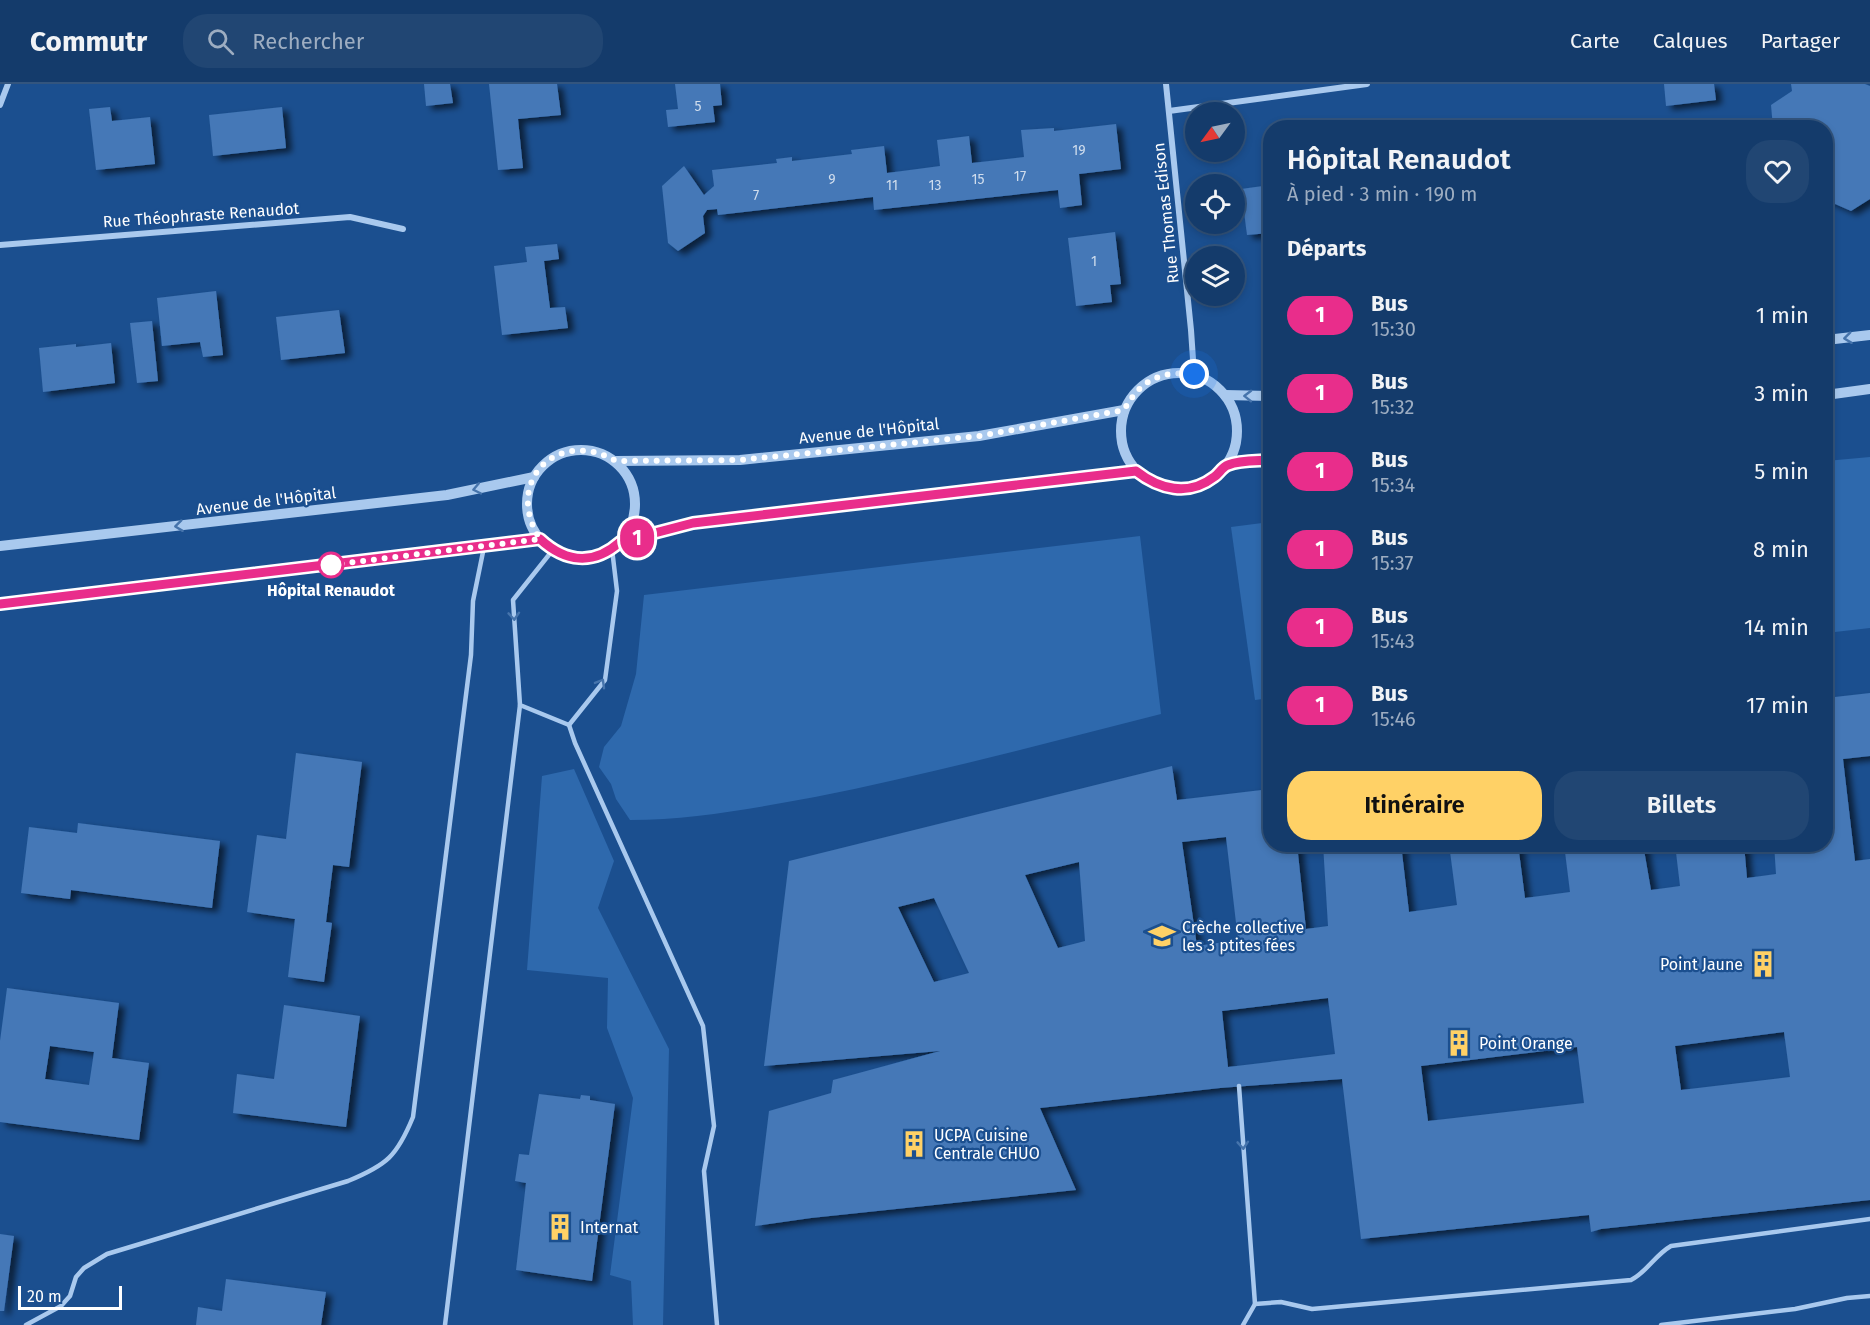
<!DOCTYPE html>
<html lang="fr">
<head>
<meta charset="utf-8">
<style>
	body { margin:0; font-family:"Fira Sans",sans-serif; background:#214673; color:#f1f3f6; height:100vh; display:flex; flex-direction:column; font-size:22px; white-space:nowrap }
	* { box-sizing:border-box; margin:0 }
	p { font-size:20px; color:#9dadc1 }
	.icon { flex:none; width:33px; height:33px; fill:none; stroke:currentColor; stroke-width:2; stroke-linecap:round; stroke-linejoin:round }
	.map { position:relative; flex:1; overflow:hidden }
	.panel { position:absolute; left:1263px; top:36px; width:570px; height:732px; display:flex; flex-direction:column; background:#143b6b; border-radius:24px; box-shadow:0 3px 9px #0003,0 0 0 2px #33557e }
	.panel>* { flex:none }
	.badge { padding:0 12px; border-radius:20px; font-size:21px; line-height:39px }
	.needle { width:39px; rotate:237deg }
	.fabs { position:absolute; left:1185px; top:18px; display:grid; gap:12px }
	.fabs a { display:grid; place-items:center; width:60px; height:60px; border-radius:50%; background:#143b6b; box-shadow:0 3px 9px #0003,0 0 0 2px #33557e; font-size:30px }
	.scale { position:absolute; left:18px; bottom:15px; width:104px; box-sizing:border-box; padding-left:6px; border:3px solid #fff; border-top:0; font-size:16px; line-height:21px; white-space:nowrap; color:#fff; -webkit-text-stroke:4px #1b4f8f; paint-order:stroke }
	.you { position:absolute; width:30px; height:30px; margin:-15px; border:4px solid #fff; border-radius:50%; background:#1a73e8; box-shadow:0 0 0 9px #1a73e833 }
	.map>.badge { position:absolute; translate:-50% -50%; box-shadow:0 0 0 3px #fff }
	h2 { padding:0 24px; font-size:22px; line-height:54px }
	.round { display:grid; place-items:center; flex:none; width:63px; height:63px; border-radius:24px; background:#214673 }
	.headline { display:flex; align-items:center; justify-content:space-between; height:102px; padding:0 24px }
	h1 { font-size:28px; font-weight:600; line-height:45px }
	.action { display:flex; gap:12px; margin-top:auto; padding:12px 24px }
	.action a { flex:1; height:69px; border-radius:24px; background:#ffd166; color:#111; font-size:24px; font-weight:600; line-height:69px; text-align:center }
	.action a+a { background:#214673; color:#f1f3f6 }
	ul { padding:0; list-style:none }
	li { display:flex; align-items:center; gap:18px; height:78px; padding:0 24px }
	li div { flex:1 }
	li b { display:block; font-size:22px }
	li em { font-style:normal }
	li .badge { min-width:66px; font-weight:700; text-align:center }
	header { display:flex; align-items:center; gap:36px; box-sizing:border-box; height:84px; padding:0 30px; background:#143b6b; border-bottom:2px solid #33557e }
	header strong { font-size:28px }
	nav { display:flex; gap:33px; margin-inline-start:auto; font-size:21px }
	.search { width:420px; height:54px; background:#214673; display:flex; align-items:center; gap:15px; box-sizing:border-box; padding:0 21px; border-radius:24px; color:#9dadc1; font-size:22px }
	.map>svg:first-child { display:block }
	.green { fill:#2e69ad }
	.building { fill:#4478b7; fill-rule:evenodd; filter:url(#shadow) }
	.lines { fill:none; stroke-linecap:round; stroke-linejoin:round }
	.service { stroke:#a9c9ee; stroke-width:4.5 }
	.minor { stroke:#a9c9ee; stroke-width:6 }
	.tertiary { stroke:#a9c9ee; stroke-width:10 }
	.oneway { stroke:#4674ac }
	.line-casing { stroke:#fff; stroke-width:14 }
	.line { stroke:#e92d8b; stroke-width:9 }
	.walk { stroke:#fff; stroke-width:6; stroke-dasharray:0 10.8 }
	.stop-dot { fill:#fff; stroke:#e92d8b; stroke-width:3 }
	.labels { text-anchor:middle; dominant-baseline:central; stroke-width:4.5; stroke-linejoin:round; paint-order:stroke }
	.number-label { font-size:14px; fill:#d0dded }
	.street-label { font-size:16px; fill:#fff; stroke:#1b4f8f }
	.stop-label { font-size:16px; font-weight:bold; fill:#fff; stroke:#1b4f8f }
	.poi-label { font-size:16px; fill:#fff; stroke:#1b4f8f; text-anchor:start }
</style>
</head>
<body>
<header>
<strong>Commutr</strong>
<div class="search"><svg class="icon" aria-label="search" viewBox="0 0 24 24"><circle cx="10" cy="10" r="6"/><path d="M15 15l6 6"/></svg>Rechercher</div>
<nav><a>Carte</a><a>Calques</a><a>Partager</a></nav>
</header>
<div class="map">
<svg width="1870" height="1241" viewBox="0 0 1870 1241">
	<defs>
		<filter id="shadow"><feDropShadow dx="6" dy="4" stdDeviation="3" flood-color="#0009"/></filter>
	</defs>
	<rect width="100%" height="100%" fill="#1b4f8f"/>
	<!-- green -->
	<g class="green">
		<polygon points="1870,373 1870,544 1826,549 1826,377"/>
		<polygon points="1270,438 1270,614 1255,616 1231,443"/>
		<path d="M1140,452L1161,630C1046,659 932,690 815,713C755,724 692,736 630,736L616,715L611,700L599,683L604,663L621,642L636,590L644,511Z"/>
		<polygon points="574,685 614,777 598,824 669,965 663,1241 633,1241 631,1197 610,1191 633,1014 607,944 608,894 527,886 542,692"/>
	</g>
	<!-- building -->
	<g class="building">
		<polygon points="424,0 450,0 453,19 426,22"/>
		<polygon points="489,0 557,0 561,31 518,35 523,84 498,86"/>
		<polygon points="675,0 720,0 722,21 713,22 715,38 668,43 666,26 678,25"/>
		<polygon points="1664,0 1714,0 1716,16 1666,22"/>
		<polygon points="1791,0 1865,0 1870,2 1870,115 1851,127 1826,116 1826,44 1773,44 1771,21 1792,7"/>
		<polygon points="110,23 112,37 150,33 155,80 96,86 89,25"/>
		<polygon points="282,23 286,64 213,72 209,31"/>
		<polygon points="1116,40 1121,85 1079,90 1082,121 1060,124 1058,106 874,126 873,113 718,131 717,125 707,126 703,132 705,149 678,167 668,159 662,102 684,82 704,111 714,102 712,86 777,79 776,75 792,73 792,77 852,70 851,66 884,62 887,89 940,82 937,56 969,52 972,79 1024,73 1021,46 1054,44 1054,47"/>
		<polygon points="1270,101 1270,149 1247,151 1241,105"/>
		<polygon points="1115,148 1121,200 1110,201 1112,218 1076,222 1068,154"/>
		<polygon points="557,160 559,175 544,177 550,224 565,223 568,244 502,251 494,182 527,178 525,163"/>
		<polygon points="216,207 223,271 203,273 200,258 162,262 157,214"/>
		<polygon points="339,226 345,269 281,276 276,233"/>
		<polygon points="152,237 158,297 137,299 130,239"/>
		<polygon points="111,259 115,299 43,308 39,264 76,260 76,263"/>
		<path d="M1870,609V672L1843,675L1855,777L1870,775V1116L1601,1145L1591,1148L1589,1131L1361,1155L1342,995L1220,1004L1040,1024L1076,1106L811,1134L755,1142L769,1027L831,1009L833,996L940,967L764,982L789,777L1172,682L1177,716L1270,705V760H1297L1306,845L1328,842L1323,760H1401L1409,828L1457,821L1449,760H1518L1525,814L1570,808L1564,760H1643L1651,806L1680,802L1675,760H1744L1747,794L1776,790L1774,760H1826V614ZM1226,753L1238,856L1197,862L1182,758ZM1079,778L1085,857L1058,864L1025,791ZM934,814L969,889L934,898L898,823ZM1328,914L1335,970L1228,983L1222,927ZM1784,948L1790,993L1681,1006L1675,962ZM1577,963L1584,1019L1428,1037L1421,982Z"/>
		<polygon points="296,669 362,678 349,783 333,781 326,838 332,839 324,898 288,893 295,835 247,828 257,751 286,755"/>
		<polygon points="78,739 220,757 212,824 71,806 70,815 21,809 29,743 77,749"/>
		<path d="M7,904L119,919L112,974L149,979L139,1056L0,1038V957ZM50,962L94,968L89,1001L45,995Z"/>
		<polygon points="284,921 360,932 346,1043 233,1029 237,990 274,995"/>
		<polygon points="539,1010 580,1015 581,1011 590,1012 590,1016 615,1020 592,1197 516,1186 526,1099 515,1097 519,1070 529,1071"/>
		<polygon points="0,1150 14,1152 4,1227 0,1227"/>
		<polygon points="226,1195 326,1208 321,1241 196,1241 198,1223 222,1227"/>
	</g>
	<g class="lines">
		<!-- service -->
		<g class="service">
			<polyline points="552,467 513,516 520,621 569,641 605,596 617,507 612,465"/>
			<polyline points="569,641 575,659 703,942 714,1042 704,1087 717,1241"/>
			<polyline points="1239,1002 1255,1220 1243,1241"/>
			<path d="M1255,1220L1281,1218L1312,1225L1631,1196C1647,1188 1655,1171 1671,1162L1870,1135"/>
			<path d="M26,1241L61,1222L70,1212L76,1193L84,1184L107,1170L348,1097C387,1081 397,1072 413,1033L471,571L473,517L484,463"/>
			<polyline points="445,1241 520,621"/>
			<polyline points="1661,1241 1795,1225 1847,1214 1870,1212"/>
		</g>
		<!-- minor -->
		<g class="minor">
			<polyline points="1166,0 1191,246 1194,290"/>
			<polyline points="0,21 8,0"/>
			<polyline points="1169,27 1367,0"/>
			<polyline points="0,161 350,133 403,145"/>
		</g>
		<!-- tertiary -->
		<g class="tertiary">
			<polyline points="1826,256 1870,251"/>
			<circle cx="1179" cy="347" r="58"/>
			<polyline points="1225,311 1270,312"/>
			<polyline points="1826,311 1870,305"/>
			<circle cx="581" cy="420" r="54"/>
			<polyline points="616,377 740,376 979,352 1124,326"/>
			<polyline points="1227,381 1270,376"/>
			<polyline points="620,458 693,439 1136,387"/>
			<polyline points="0,462 447,411 534,393"/>
			<polyline points="0,520 540,455"/>
		</g>
	</g>
	<!-- one-way arrows -->
	<defs><path id="oneway-chevron" d="M-2-3.5L2.5 0L-2 3.5" fill="none" stroke-width="1.6" stroke-linecap="round" stroke-linejoin="round" transform="scale(1.5)"/></defs>
	<g class="oneway">
		<use href="#oneway-chevron" transform="translate(1848 254) rotate(173)"/>
		<use href="#oneway-chevron" transform="translate(1248 312) rotate(-179)"/>
		<use href="#oneway-chevron" transform="translate(477 405) rotate(168)"/>
		<use href="#oneway-chevron" transform="translate(179 442) rotate(173)"/>
		<use href="#oneway-chevron" transform="translate(514 532) rotate(86)"/>
		<use href="#oneway-chevron" transform="translate(601 599) rotate(-60)"/>
		<use href="#oneway-chevron" transform="translate(1243 1061) rotate(86)"/>
	</g>
	<g class="lines">
		<defs>
			<path id="line" d="M0,520L540,455C565,478 593,482 620,458L693,439L1136,387C1159,405 1188,413 1214,393C1219,390 1222,383 1228,381C1240,376 1258,377 1270,376"/>
		</defs>
		<!-- line casing -->
		<use href="#line" class="line-casing"/>
		<!-- line -->
		<use href="#line" class="line"/>
		<!-- walk -->
		<path class="walk" d="M331,481L540,455C503,398 557,343 616,377L740,376L979,352L1124,326C1141,296 1159,287 1194,290"/>
	</g>
	<!-- icons -->
	<defs>
		<symbol id="school-bare" viewBox="-9 -9 18 18"><path d="M0-5L7-2L0 1L-7-2ZM-4 1L0 2.5L4 1V4Q0 6-4 4Z" fill="#ffd166" stroke="#1b4f8f" stroke-width="2.5" paint-order="stroke"/></symbol>
		<symbol id="building-bare" viewBox="-9 -9 18 18"><path d="M-4-6H4V6H1V3H-1V6H-4ZM-2.5-4.3h1.7v1.8h-1.7ZM.8-4.3h1.7v1.8H.8ZM-2.5-1h1.7V.8h-1.7ZM.8-1h1.7V.8H.8Z" fill="#ffd166" stroke="#1b4f8f" stroke-width="2.5" paint-order="stroke"/></symbol>
	</defs>
	<g fill-rule="evenodd">
		<use href="#school-bare" x="1143" y="833" width="38" height="38"/>
		<use href="#building-bare" x="1744" y="861" width="38" height="38"/>
		<use href="#building-bare" x="1440" y="940" width="38" height="38"/>
		<use href="#building-bare" x="895" y="1041" width="38" height="38"/>
		<use href="#building-bare" x="541" y="1124" width="38" height="38"/>
	</g>
	<!-- markers -->
	<circle class="stop-dot" cx="331" cy="481" r="12"/>
	<g class="labels">
		<!-- number labels -->
		<g class="number-label">
			<text x="698" y="22">5</text>
			<text x="1079" y="66">19</text>
			<text x="1020" y="92">17</text>
			<text x="832" y="95">9</text>
			<text x="978" y="95">15</text>
			<text x="892" y="101">11</text>
			<text x="935" y="101">13</text>
			<text x="756" y="111">7</text>
			<text x="1094" y="177">1</text>
		</g>
		<!-- street labels -->
		<g class="street-label">
			<text transform="translate(1166 129) rotate(-96)">Rue Thomas Edison</text>
			<text transform="translate(201 131) rotate(-4)">Rue Théophraste Renaudot</text>
			<text transform="translate(869 347) rotate(-6)">Avenue de l'Hôpital</text>
			<text transform="translate(266 417) rotate(-7)">Avenue de l'Hôpital</text>
		</g>
		<!-- stop labels -->
		<g class="stop-label">
			<text x="331" y="506">Hôpital Renaudot</text>
		</g>
		<!-- poi labels -->
		<g class="poi-label">
			<text x="1182" y="843">Crèche collective<tspan x="1182" dy="18">les 3 ptites fées</tspan></text>
			<text x="1743" y="880" text-anchor="end">Point Jaune</text>
			<text x="1479" y="959">Point Orange</text>
			<text x="934" y="1051">UCPA Cuisine<tspan x="934" dy="18">Centrale CHUO</tspan></text>
			<text x="580" y="1143">Internat</text>
		</g>
	</g>
</svg>
<div class="fabs">
<a><svg class="needle" viewBox="-14 -14 28 28"><path d="M0-13l5 13h-10z" fill="#e53935"/><path d="M0 13l5-13h-10z" fill="#9dadc1"/></svg></a>
<a><svg class="icon" aria-label="locate" viewBox="0 0 24 24"><circle cx="12" cy="12" r="6"/><path d="M12 2v4M12 18v4M2 12h4M18 12h4"/></svg></a>
<a><svg class="icon" aria-label="layers" viewBox="0 0 24 24"><path d="M12 4l9 5-9 5-9-5zM3 14l9 5 9-5"/></svg></a>
</div>
<div class="scale">20 m</div>
<div class="you" style="left:1194px;top:290px"></div>
<b class="badge" style="left:637px;top:454px;background:#e92d8b;color:#fff">1</b>
<section class="panel">
<div class="headline"><div><h1>Hôpital Renaudot</h1><p>À pied · 3 min · 190 m</p></div><a class="round"><svg class="icon" aria-label="heart" viewBox="0 0 24 24"><path d="M12 20l-8-8c-3-5 5-10 8-4 3-6 11-1 8 4z"/></svg></a></div>
<h2>Départs</h2>
<ul>
<li><span class="badge" style="background:#e92d8b;color:#fff">1</span><div><b>Bus</b><p>15:30</p></div><em>1 min</em></li>
<li><span class="badge" style="background:#e82e8b;color:#fff">1</span><div><b>Bus</b><p>15:32</p></div><em>3 min</em></li>
<li><span class="badge" style="background:#e92d8b;color:#fff">1</span><div><b>Bus</b><p>15:34</p></div><em>5 min</em></li>
<li><span class="badge" style="background:#e82e8b;color:#fff">1</span><div><b>Bus</b><p>15:37</p></div><em>8 min</em></li>
<li><span class="badge" style="background:#e92d8b;color:#fff">1</span><div><b>Bus</b><p>15:43</p></div><em>14 min</em></li>
<li><span class="badge" style="background:#e82e8b;color:#fff">1</span><div><b>Bus</b><p>15:46</p></div><em>17 min</em></li>
</ul>
<div class="action"><a>Itinéraire</a><a>Billets</a></div>
</section>
</div>
</body>
</html>
